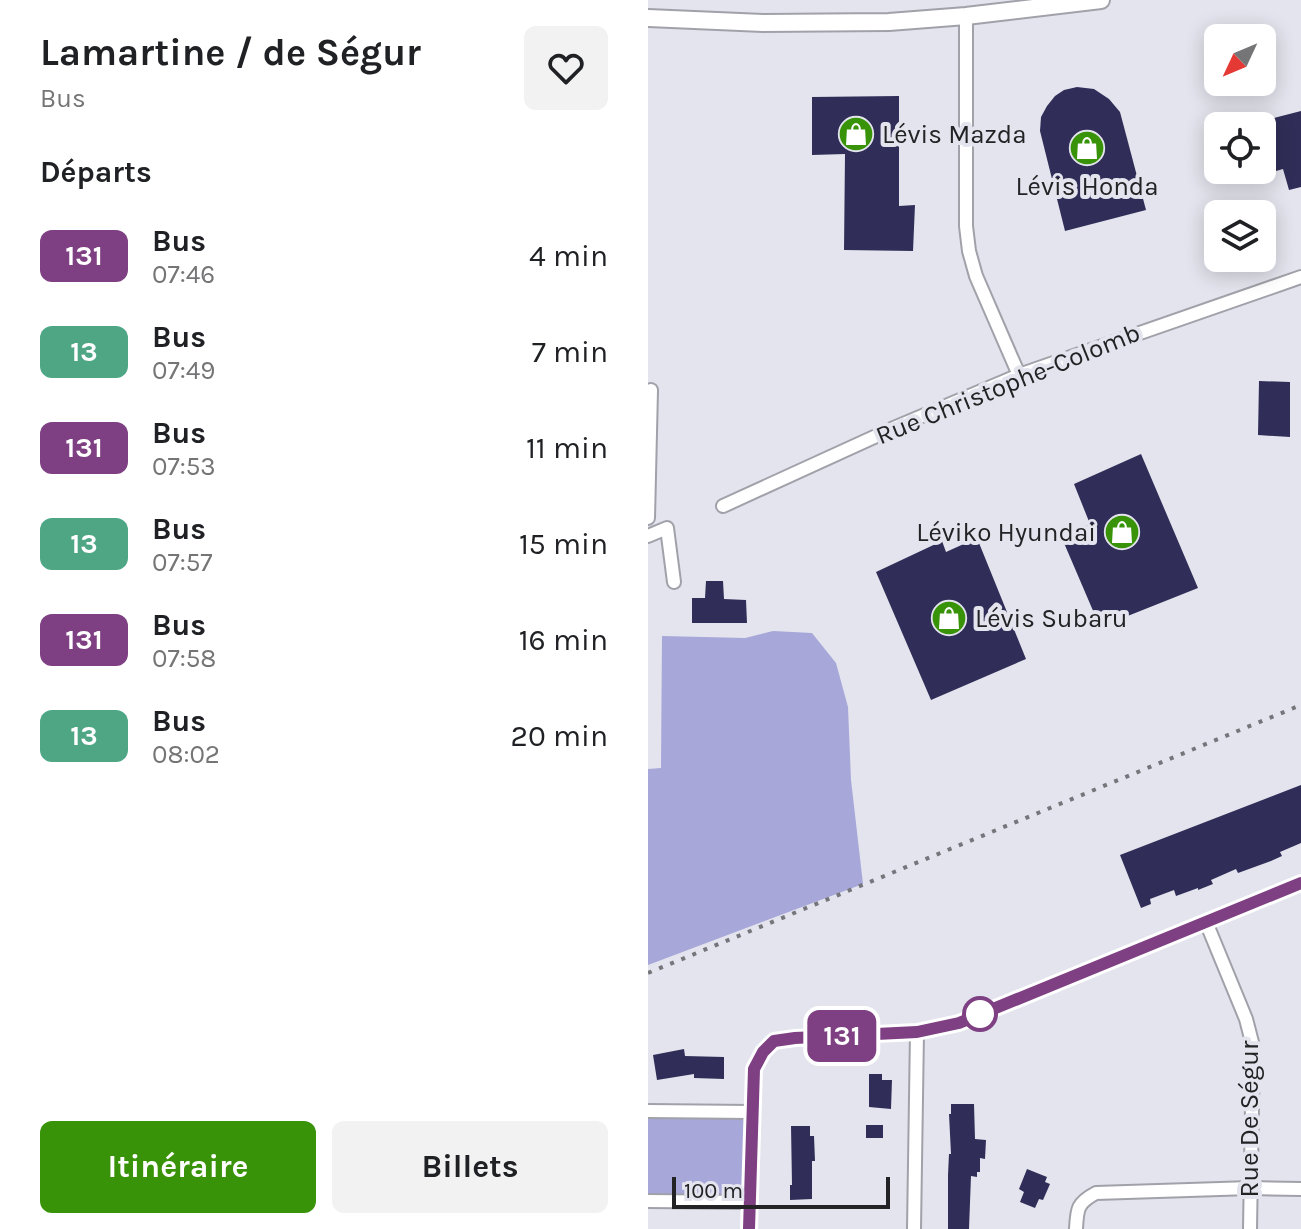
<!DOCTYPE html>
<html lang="fr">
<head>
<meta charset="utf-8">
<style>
	body { margin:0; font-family:Karla,sans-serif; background:#f2f2f2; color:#202124; height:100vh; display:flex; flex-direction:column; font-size:30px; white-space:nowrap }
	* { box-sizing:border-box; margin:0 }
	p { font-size:26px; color:#757577 }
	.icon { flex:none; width:44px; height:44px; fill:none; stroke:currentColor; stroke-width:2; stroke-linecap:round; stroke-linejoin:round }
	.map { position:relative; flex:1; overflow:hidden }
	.drawer { display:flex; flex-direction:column; background:#fff; width:648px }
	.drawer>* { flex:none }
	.badge { padding:0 16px; border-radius:12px; font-size:28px; line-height:52px }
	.needle { width:52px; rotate:226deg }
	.controls { position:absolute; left:556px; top:24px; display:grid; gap:16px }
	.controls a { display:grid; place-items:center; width:72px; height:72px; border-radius:12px; background:#fff; box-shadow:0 4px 20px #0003; font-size:40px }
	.scale { position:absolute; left:24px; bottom:20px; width:218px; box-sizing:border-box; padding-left:8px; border:4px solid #232326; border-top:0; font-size:22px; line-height:28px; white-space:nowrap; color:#232326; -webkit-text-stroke:6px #e3e4ed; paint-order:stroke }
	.map>.badge { position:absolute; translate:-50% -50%; box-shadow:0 0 0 4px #fff }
	h2 { padding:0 40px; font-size:30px; line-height:72px }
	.round { display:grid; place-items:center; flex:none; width:84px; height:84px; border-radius:12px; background:#f2f2f2 }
	.headline { display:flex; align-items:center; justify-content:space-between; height:136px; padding:0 40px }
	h1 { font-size:38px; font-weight:700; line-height:60px }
	.primary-button { display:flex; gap:16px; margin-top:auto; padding:16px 40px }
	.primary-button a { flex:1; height:92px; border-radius:12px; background:#399309; color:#fff; font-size:32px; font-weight:700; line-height:92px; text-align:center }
	.primary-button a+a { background:#f2f2f2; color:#202124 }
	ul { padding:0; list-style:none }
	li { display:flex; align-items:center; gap:24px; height:96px; padding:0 40px }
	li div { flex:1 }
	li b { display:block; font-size:30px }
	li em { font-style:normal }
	li .badge { min-width:88px; font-weight:700; text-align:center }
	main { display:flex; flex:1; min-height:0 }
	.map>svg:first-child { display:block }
	.forest { fill:#a7a7d9 }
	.building { fill:#302e58 }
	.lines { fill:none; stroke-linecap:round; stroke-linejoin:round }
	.minor-casing { stroke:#a1a1aa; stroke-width:16 }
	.tertiary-casing { stroke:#a1a1aa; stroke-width:20 }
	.minor { stroke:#fff; stroke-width:12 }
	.tertiary { stroke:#fff; stroke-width:16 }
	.rail { stroke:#75767b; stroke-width:4; stroke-dasharray:4 8; stroke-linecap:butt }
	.line-casing { stroke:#fff; stroke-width:18 }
	.line { stroke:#7e4082; stroke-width:12 }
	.stop-dot { fill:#fff; stroke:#7e4082; stroke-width:4 }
	.labels { text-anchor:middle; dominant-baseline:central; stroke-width:8; stroke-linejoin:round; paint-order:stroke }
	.poi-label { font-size:26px; fill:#232326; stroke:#e3e4ed; text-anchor:start }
	.street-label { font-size:26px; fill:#232326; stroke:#e3e4ed }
</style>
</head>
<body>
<main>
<section class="drawer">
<div class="headline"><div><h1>Lamartine / de Ségur</h1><p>Bus</p></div><a class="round"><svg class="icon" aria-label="heart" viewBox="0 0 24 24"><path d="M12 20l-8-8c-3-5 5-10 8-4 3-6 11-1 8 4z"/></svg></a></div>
<h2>Départs</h2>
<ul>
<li><span class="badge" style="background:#7e4082;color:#fff">131</span><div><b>Bus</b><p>07:46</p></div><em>4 min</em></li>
<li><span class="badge" style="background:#4ea685;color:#fff">13</span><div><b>Bus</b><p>07:49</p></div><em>7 min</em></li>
<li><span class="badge" style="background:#7e4082;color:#fff">131</span><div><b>Bus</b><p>07:53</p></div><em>11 min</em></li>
<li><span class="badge" style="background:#4ea685;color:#fff">13</span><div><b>Bus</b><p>07:57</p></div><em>15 min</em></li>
<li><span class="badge" style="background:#7e4082;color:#fff">131</span><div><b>Bus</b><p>07:58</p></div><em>16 min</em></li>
<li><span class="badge" style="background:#4ea685;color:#fff">13</span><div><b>Bus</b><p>08:02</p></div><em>20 min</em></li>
</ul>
<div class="primary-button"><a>Itinéraire</a><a>Billets</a></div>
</section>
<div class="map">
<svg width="653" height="1229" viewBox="0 0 653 1229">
	<rect width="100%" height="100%" fill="#e3e4ed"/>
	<!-- forest -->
	<g class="forest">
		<polygon points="125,631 164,633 188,663 200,707 203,780 215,884 0,965 0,769 13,768 14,636 97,638"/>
		<polygon points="0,1111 104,1112 102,1202 0,1201"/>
	</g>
	<!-- building -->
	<g class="building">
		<polygon points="429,87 446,89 461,99 472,112 498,210 417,231 392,131 393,117 399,106 407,96 416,90"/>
		<polygon points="251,96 251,206 267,205 265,251 196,250 197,154 164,155 164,97"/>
		<polygon points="653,111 653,187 641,190 635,169 586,183 583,170 614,170 614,121"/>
		<polygon points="611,381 642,382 642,437 610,435"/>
		<polygon points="493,454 550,588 452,627 413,536 442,524 426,484"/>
		<polygon points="329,538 378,659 283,700 228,572 294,541 298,552"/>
		<polygon points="58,581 75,581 76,599 98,600 99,623 44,623 44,598 57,598"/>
		<polygon points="653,785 653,843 632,852 634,856 623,861 590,873 588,869 563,880 565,884 550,890 550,888 528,896 526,890 502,899 503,904 493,908 472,855"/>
		<polygon points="36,1049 37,1056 76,1057 76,1079 46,1078 46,1074 9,1080 5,1055"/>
		<polygon points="221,1074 234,1074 234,1080 244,1080 243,1109 221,1107"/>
		<polygon points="303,1104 326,1104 327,1139 338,1140 337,1159 332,1158 332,1172 329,1172 329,1177 323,1176 321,1229 300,1229 300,1175 301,1154 303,1154 301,1114 303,1114"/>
		<rect x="218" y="1125" width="17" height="13"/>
		<polygon points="143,1126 162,1126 162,1136 166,1136 167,1161 164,1161 164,1199 142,1200 142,1185 144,1185"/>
		<polygon points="379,1169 399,1177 397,1182 402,1184 395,1200 391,1199 387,1208 372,1202 376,1192 371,1189"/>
	</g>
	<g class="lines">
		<defs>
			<g id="minor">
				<polyline points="318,16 318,226 321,251 328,276 371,375"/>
				<polyline points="75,506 248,427 371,375 653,277"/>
				<polyline points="0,518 3,390"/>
				<polyline points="0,536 19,528 26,582"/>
				<polyline points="558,922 598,1019 605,1046 602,1229"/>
				<polyline points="0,1111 104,1112"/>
				<polyline points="0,1201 102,1202"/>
				<polyline points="101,1229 106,1069 115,1052 126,1041 147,1038 269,1032 311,1023 653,883"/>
				<polyline points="266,1229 269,1032"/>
				<path d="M428,1229C429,1209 429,1203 448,1193L603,1188L653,1189"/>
			</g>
			<polyline id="tertiary" points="0,18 115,23 241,22 318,16 453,0"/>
		</defs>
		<!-- minor casing -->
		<use href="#minor" class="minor-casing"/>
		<!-- tertiary casing -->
		<use href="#tertiary" class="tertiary-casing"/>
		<!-- minor -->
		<use href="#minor" class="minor"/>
		<!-- tertiary -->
		<use href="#tertiary" class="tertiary"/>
		<!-- rail -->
		<polyline class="rail" points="0,973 653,705"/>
	</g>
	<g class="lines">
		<defs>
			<polyline id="line" points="101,1229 106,1069 115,1052 126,1041 147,1038 269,1032 311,1023 653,883"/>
		</defs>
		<!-- line casing -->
		<use href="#line" class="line-casing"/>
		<!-- line -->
		<use href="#line" class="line"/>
	</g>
	<!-- icons -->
	<defs>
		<symbol id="shop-disc" viewBox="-11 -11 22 22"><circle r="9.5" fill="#399309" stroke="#e3e4ed"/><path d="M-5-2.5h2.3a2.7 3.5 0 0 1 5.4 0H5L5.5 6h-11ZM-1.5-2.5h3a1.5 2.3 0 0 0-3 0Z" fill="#fff"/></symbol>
	</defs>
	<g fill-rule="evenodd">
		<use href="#shop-disc" x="188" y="114" width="40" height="40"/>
		<use href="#shop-disc" x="419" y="128" width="40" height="40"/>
		<use href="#shop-disc" x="454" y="512" width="40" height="40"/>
		<use href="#shop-disc" x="281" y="598" width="40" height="40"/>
	</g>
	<!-- markers -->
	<circle class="stop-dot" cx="332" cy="1014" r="16"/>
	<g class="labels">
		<!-- poi labels -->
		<g class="poi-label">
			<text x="234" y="134">Lévis Mazda</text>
			<text x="439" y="186" text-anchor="middle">Lévis Honda</text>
			<text x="448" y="532" text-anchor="end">Léviko Hyundai</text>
			<text x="327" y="618">Lévis Subaru</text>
		</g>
		<!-- street labels -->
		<g class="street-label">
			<text transform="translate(360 384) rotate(-22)">Rue Christophe-Colomb</text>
			<text transform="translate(601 1119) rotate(-90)">Rue De Ségur</text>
		</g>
	</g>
</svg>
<div class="controls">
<a><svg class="needle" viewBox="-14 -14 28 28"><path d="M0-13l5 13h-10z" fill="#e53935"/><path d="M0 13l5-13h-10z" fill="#757577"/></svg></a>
<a><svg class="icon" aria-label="locate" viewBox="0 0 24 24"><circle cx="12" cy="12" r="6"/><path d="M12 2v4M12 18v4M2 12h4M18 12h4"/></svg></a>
<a><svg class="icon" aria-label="layers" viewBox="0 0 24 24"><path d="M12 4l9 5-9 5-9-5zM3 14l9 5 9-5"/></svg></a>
</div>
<div class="scale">100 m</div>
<b class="badge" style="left:194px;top:1036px;background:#7e4082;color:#fff">131</b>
</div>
</main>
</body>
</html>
